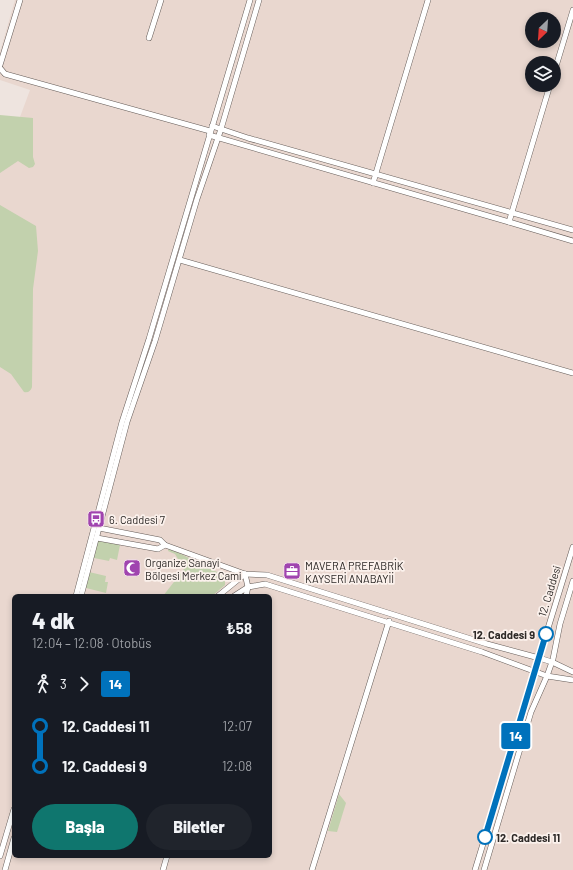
<!DOCTYPE html>
<html lang="tr">
<head>
<meta charset="utf-8">
<style>
	body { margin:0; font-family:Barlow,sans-serif; background:#20242c; color:#f1f3f6; height:100vh; display:flex; flex-direction:column; font-size:15px; white-space:nowrap }
	* { box-sizing:border-box; margin:0 }
	p { font-size:13px; color:#9ea1a6 }
	.icon { flex:none; width:22px; height:22px; fill:none; stroke:currentColor; stroke-width:2; stroke-linecap:round; stroke-linejoin:round }
	.map { position:relative; flex:1; overflow:hidden }
	.sheet { position:absolute; left:12px; top:594px; width:260px; height:264px; display:flex; flex-direction:column; background:#171b24; border-radius:6px; box-shadow:0 2px 6px #0003 }
	.sheet>* { flex:none }
	.badge { padding:0 8px; border-radius:3px; font-size:14px; line-height:26px }
	.needle { width:26px; rotate:205deg }
	.controls { position:absolute; left:525px; top:12px; display:grid; gap:8px }
	.controls a { display:grid; place-items:center; width:36px; height:36px; border-radius:50%; background:#171b24; box-shadow:0 2px 6px #0003; font-size:20px }
	.map>.badge { position:absolute; translate:-50% -50%; box-shadow:0 0 0 2px #fff }
	.legs { display:flex; align-items:center; gap:6px; height:44px; padding:0 20px; font-size:13px }
	.legs p { margin-inline-start:auto }
	.headline { display:flex; align-items:center; justify-content:space-between; height:68px; padding:0 20px }
	h1 { font-size:22px; font-weight:800; line-height:30px }
	.action { display:flex; gap:8px; margin-top:auto; padding:8px 20px }
	.action a { flex:1; height:46px; border-radius:24px; background:#0f766e; color:#fff; font-size:16px; font-weight:800; line-height:46px; text-align:center }
	.action a+a { background:#20242c; color:#f1f3f6 }
	ul { padding:0 20px; list-style:none }
	li { display:flex; align-items:center; gap:14px; height:40px; font-size:15px }
	li i { display:grid; place-items:center; width:6px; height:100%; margin:0 5px; background:currentColor }
	li i::after { content:''; width:10px; height:10px; margin:-5px; border:3px solid; border-radius:50%; background:#171b24 }
	li p { margin-inline-start:auto }
	li:first-child i { background:linear-gradient(#0000 50%,currentColor 0) }
	li:last-child i { background:linear-gradient(currentColor 50%,#0000 0) }
	.map>svg:first-child { display:block }
	.built { fill:#e9d7cf; fill-rule:evenodd }
	.green { fill:#c2d1ad }
	.lines { fill:none; stroke-linecap:round; stroke-linejoin:round }
	.minor-casing { stroke:#655c58; stroke-width:6 }
	.minor { stroke:#fff; stroke-width:5 }
	.line-1-casing { stroke:#fff; stroke-width:9 }
	.line-1 { stroke:#0072bc; stroke-width:6 }
	.stop-1-dot { fill:#fff; stroke:#0072bc; stroke-width:2 }
	.labels { text-anchor:middle; dominant-baseline:central; stroke-width:3.5; stroke-linejoin:round; paint-order:stroke }
	.poi-label { font-size:11px; fill:#2d2927; stroke:#fbf1ec; text-anchor:start }
	.street-label { font-size:11px; fill:#2d2927; stroke:#fbf1ec }
	.stop-label { font-size:11px; font-weight:bold; fill:#2d2927; stroke:#fbf1ec; text-anchor:end }
</style>
</head>
<body>
<div class="map">
<svg width="573" height="870" viewBox="0 0 573 870">
	<rect width="100%" height="100%" fill="#eee4df"/>
	<!-- built -->
	<path class="built" d="M15,0H573V870H0V171L30,90L0,80V52ZM532,19H554V41H532ZM532,63H554V85H532ZM14,596H270V856H14Z"/>
	<!-- green -->
	<g class="green">
		<polygon points="0,115 33,118 33,157 35,164 33,167 29,168 18,161 0,173"/>
		<path d="M0,205L36,226L38,251L33,289L32,387C31,391 28,393 24,392L11,374L0,367Z"/>
		<polygon points="98,540 120,545 117,560 110,558 109,561 94,558"/>
		<polygon points="169,548 223,575 225,581 225,585 212,596 163,596 184,569 175,554 168,551"/>
		<polygon points="89,572 106,576 105,582 108,582 106,593 86,588"/>
		<polygon points="339,794 346,803 337,832 328,831"/>
	</g>
	<g class="lines">
		<defs>
			<g id="minor">
				<polyline points="149,38 161,0"/>
				<polyline points="0,65 20,0"/>
				<polyline points="0,68 5,74 210,131"/>
				<polyline points="554,73 573,10"/>
				<polyline points="212,126 248,138 573,230"/>
				<polyline points="209,135 509,222 573,241"/>
				<polyline points="373,183 428,0"/>
				<polyline points="509,222 550,85"/>
				<polyline points="180,260 573,373"/>
				<polyline points="99,528 160,540 165,545 245,574 267,575 487,644 539,658 552,662 573,672"/>
				<polyline points="97,538 158,549 165,545"/>
				<polyline points="245,574 248,587 246,596"/>
				<polyline points="76,596 122,422 149,339 250,0"/>
				<polyline points="81,596 127,422 155,341 197,199 221,129 259,0"/>
				<polyline points="218,596 245,574"/>
				<polyline points="234,596 248,587 265,584 482,652 547,676 573,680"/>
				<polyline points="0,856 14,809"/>
				<polyline points="5,870 14,838"/>
				<polyline points="163,870 167,856"/>
				<polyline points="312,870 389,621"/>
				<polyline points="475,870 524,710 537,664 573,547"/>
				<polyline points="484,870 531,712 547,676 553,659 560,624 573,581"/>
			</g>
		</defs>
		<!-- minor casing -->
		<use href="#minor" class="minor-casing"/>
		<!-- minor -->
		<use href="#minor" class="minor"/>
	</g>
	<g class="lines">
		<defs>
			<polyline id="line-1" points="485,837 546,634"/>
		</defs>
		<!-- line-1 casing -->
		<use href="#line-1" class="line-1-casing"/>
		<!-- line-1 -->
		<use href="#line-1" class="line-1"/>
	</g>
	<!-- icons -->
	<defs>
		<symbol id="bus-square" viewBox="-11 -11 22 22"><rect x="-9" y="-9" width="18" height="18" rx="4" fill="#a044af" stroke="#fbf1ec"/><path d="M-5-6H5V4H4V6H2V4H-2V6H-4V4H-5ZM-3.5-4V0h7V-4ZM-3.5 1.2v1.5H-2V1.2ZM2 1.2v1.5H3.5V1.2Z" fill="#fff"/></symbol>
		<symbol id="mosque-square" viewBox="-11 -11 22 22"><rect x="-9" y="-9" width="18" height="18" rx="4" fill="#a044af" stroke="#fbf1ec"/><path d="M3.5-4.9A6 6 0 1 0 3.5 4.9A5 5 0 1 1 3.5-4.9Z" fill="#fff"/></symbol>
		<symbol id="office-square" viewBox="-11 -11 22 22"><rect x="-9" y="-9" width="18" height="18" rx="4" fill="#a044af" stroke="#fbf1ec"/><path d="M-6-3h4V-5.5h4V-3h4V5H-6ZM-1-4.5V-3h2v-1.5ZM-6 0V1H6V0Z" fill="#fff"/></symbol>
	</defs>
	<g fill-rule="evenodd">
		<use href="#bus-square" x="86" y="509" width="20" height="20"/>
		<use href="#mosque-square" x="122" y="558" width="20" height="20"/>
		<use href="#office-square" x="282" y="561" width="20" height="20"/>
	</g>
	<!-- markers -->
	<g class="stop-1-dot">
		<circle cx="546" cy="634" r="7"/>
		<circle cx="485" cy="837" r="7"/>
	</g>
	<g class="labels">
		<!-- poi labels -->
		<g class="poi-label">
			<text x="109" y="519">6. Caddesi 7</text>
			<text x="145" y="562">Organize Sanayi<tspan x="145" dy="13">Bölgesi Merkez Cami</tspan></text>
			<text x="305" y="565">MAVERA PREFABRİK<tspan x="305" dy="13">KAYSERİ ANABAYİİ</tspan></text>
		</g>
		<!-- street labels -->
		<g class="street-label">
			<text transform="translate(549 591) rotate(-73)">12. Caddesi</text>
		</g>
		<!-- stop labels -->
		<g class="stop-label">
			<text x="535" y="634">12. Caddesi 9</text>
			<text x="496" y="837" text-anchor="start">12. Caddesi 11</text>
		</g>
	</g>
</svg>
<div class="controls">
<a><svg class="needle" viewBox="-14 -14 28 28"><path d="M0-13l5 13h-10z" fill="#e53935"/><path d="M0 13l5-13h-10z" fill="#9ea1a6"/></svg></a>
<a><svg class="icon" aria-label="layers" viewBox="0 0 24 24"><path d="M12 4l9 5-9 5-9-5zM3 14l9 5 9-5"/></svg></a>
</div>
<b class="badge" style="left:516px;top:736px;background:#0072bc;color:#fff">14</b>
<section class="sheet">
<div class="headline"><div><h1>4 dk</h1><p>12:04 – 12:08 · Otobüs</p></div><b>₺58</b></div>
<div class="legs"><svg class="icon" aria-label="walk" viewBox="0 0 24 24"><circle cx="13" cy="4" r="2"/><path d="M13 8l-2 6 4 7M11 14l-3 7M7 12l3-4h3l4 4"/></svg>3<svg class="icon" aria-label="forward" viewBox="0 0 24 24"><path d="M9 5l7 7-7 7"/></svg><b class="badge" style="background:#0072bc;color:#fff">14</b></div>
<ul>
<li><i style="color:#0072bc"></i><b>12. Caddesi 11</b><p>12:07</p></li>
<li><i style="color:#0072bc"></i><b>12. Caddesi 9</b><p>12:08</p></li>
</ul>
<div class="action"><a>Başla</a><a>Biletler</a></div>
</section>
</div>
</body>
</html>
